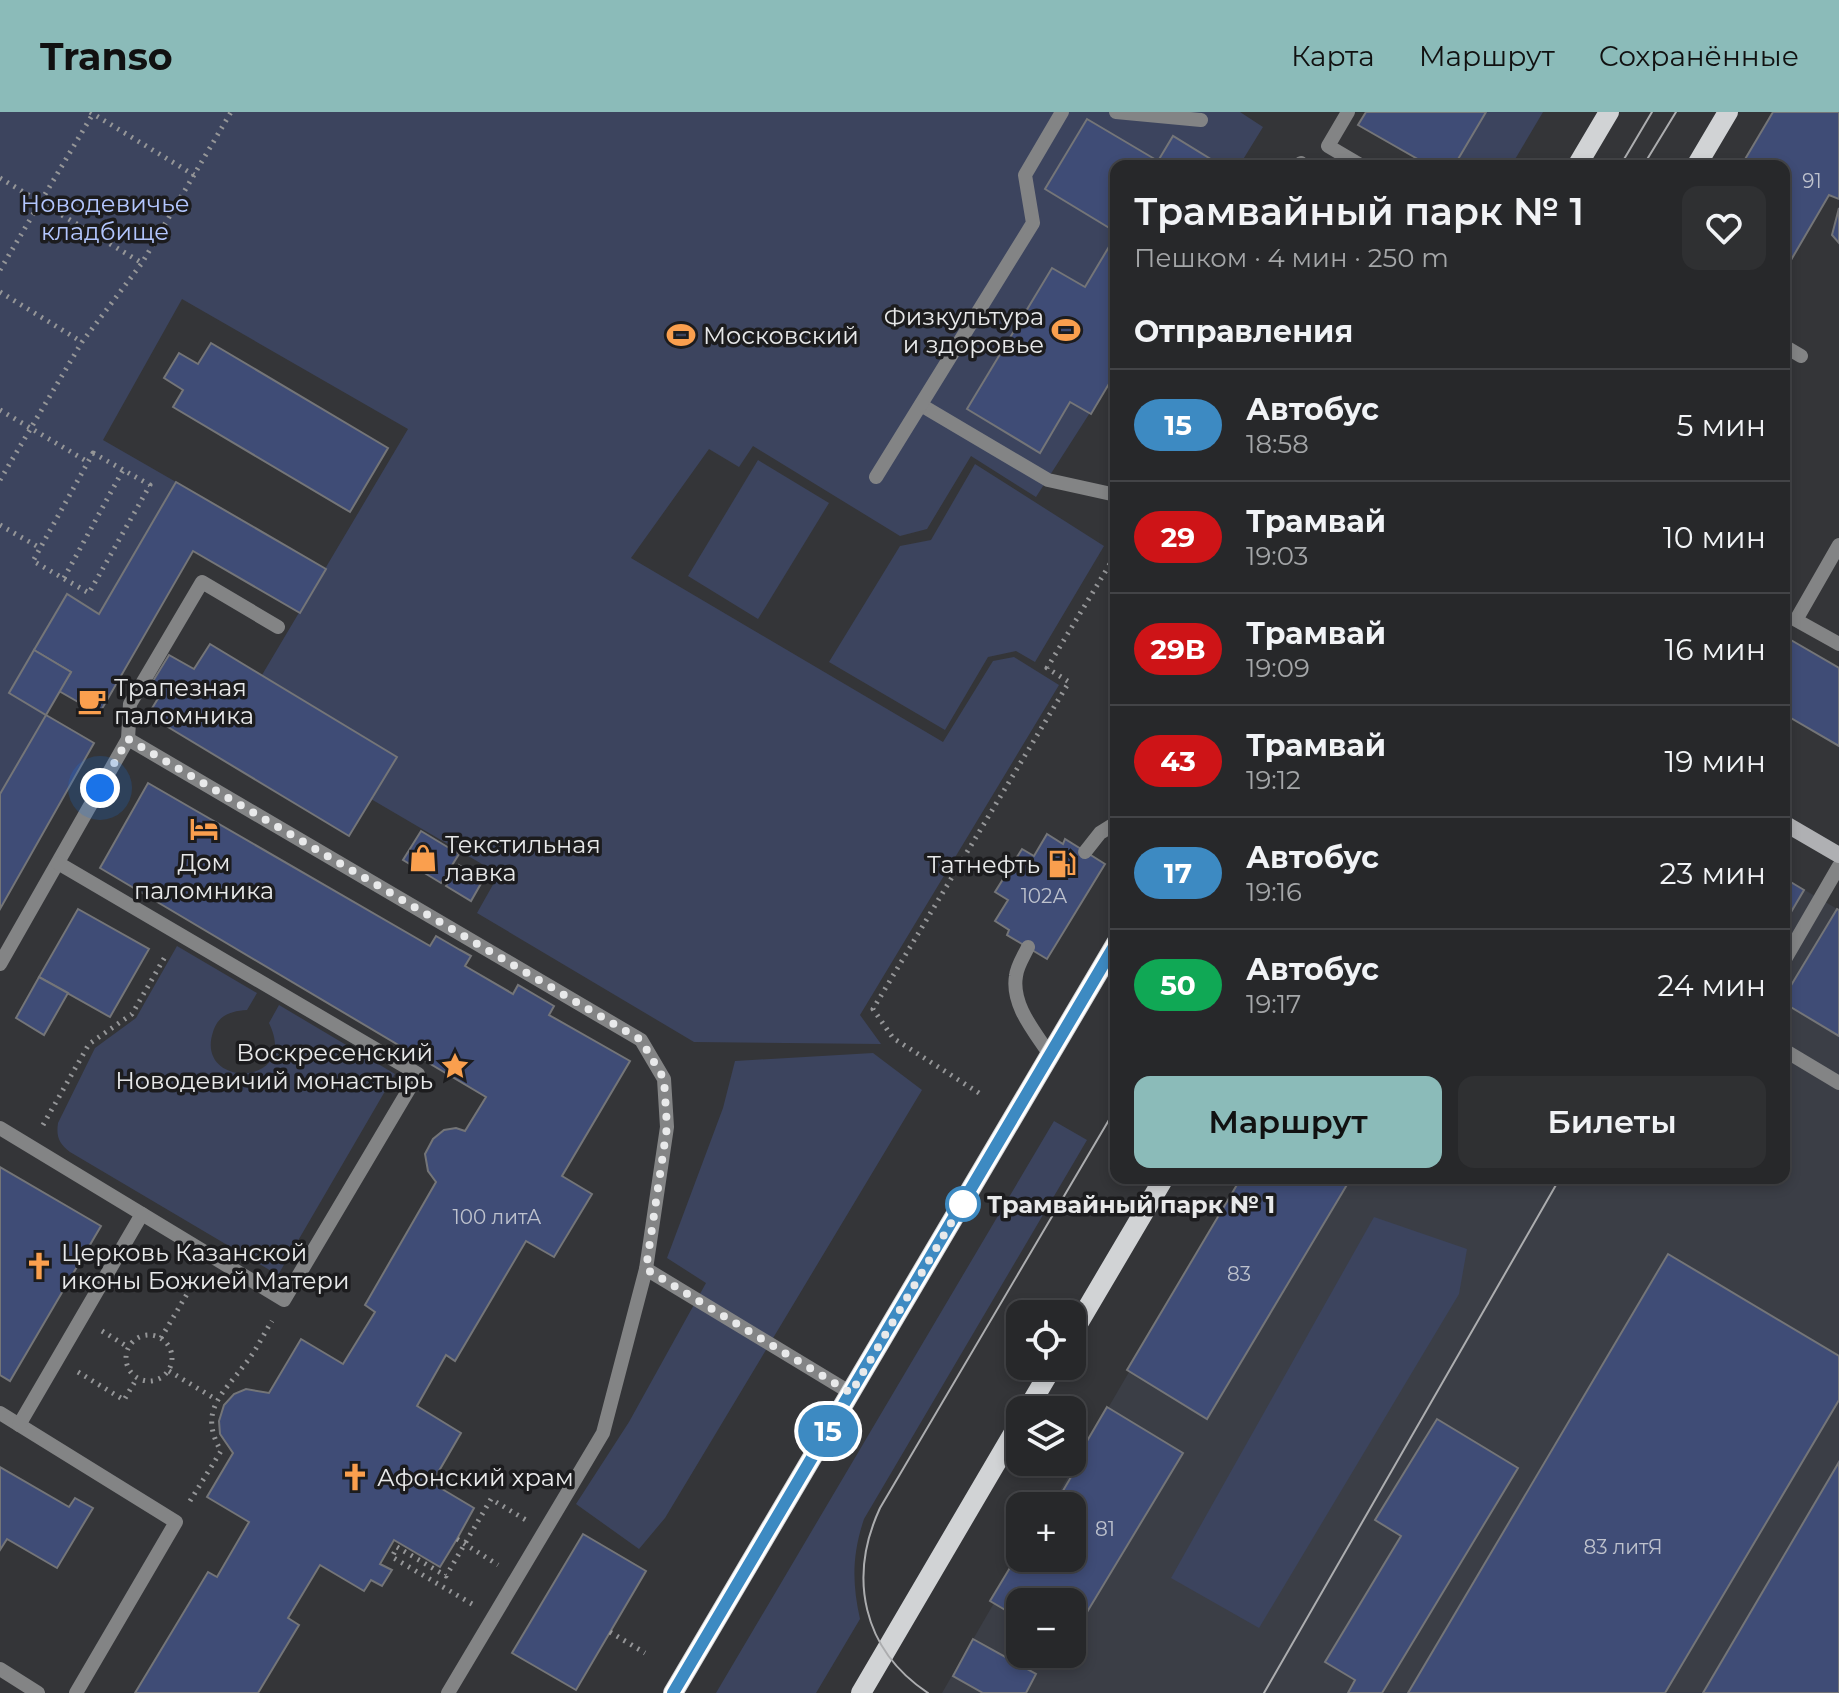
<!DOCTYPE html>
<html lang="ru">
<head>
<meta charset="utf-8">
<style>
	body { margin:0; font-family:Montserrat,sans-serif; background:#2f3032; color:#f1f3f6; height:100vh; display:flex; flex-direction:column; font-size:30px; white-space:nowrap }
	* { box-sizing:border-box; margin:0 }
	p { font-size:26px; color:#a4a6a8 }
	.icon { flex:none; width:44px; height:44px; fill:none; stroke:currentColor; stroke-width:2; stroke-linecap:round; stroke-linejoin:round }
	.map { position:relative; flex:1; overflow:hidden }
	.sheet { position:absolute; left:1110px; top:48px; width:680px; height:1024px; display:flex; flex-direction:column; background:#27282a; border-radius:16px; box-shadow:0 4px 12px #0003,0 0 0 2px #434447 }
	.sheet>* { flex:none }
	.badge { padding:0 16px; border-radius:26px; font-size:28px; line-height:52px }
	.buttons { position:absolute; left:1006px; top:1188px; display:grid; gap:16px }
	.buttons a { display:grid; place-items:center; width:80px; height:80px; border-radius:16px; background:#27282a; box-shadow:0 4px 12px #0003,0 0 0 2px #434447; font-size:40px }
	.you { position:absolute; width:40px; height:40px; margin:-20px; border:6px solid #fff; border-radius:50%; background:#1a73e8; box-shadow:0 0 0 12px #1a73e833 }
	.map>.badge { position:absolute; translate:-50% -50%; box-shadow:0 0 0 4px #fff }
	h2 { padding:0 24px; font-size:30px; line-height:72px }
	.round { display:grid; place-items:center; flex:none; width:84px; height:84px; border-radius:16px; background:#2f3032 }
	.summary { display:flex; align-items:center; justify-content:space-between; height:136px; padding:0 24px }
	h1 { font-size:38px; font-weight:600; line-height:60px }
	.button { display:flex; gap:16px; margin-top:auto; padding:16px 24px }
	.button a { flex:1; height:92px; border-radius:16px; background:#8bbbb9; color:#111; font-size:32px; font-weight:600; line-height:92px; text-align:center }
	.button a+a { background:#2f3032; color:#f1f3f6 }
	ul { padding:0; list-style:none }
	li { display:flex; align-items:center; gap:24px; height:112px; padding:0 24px; border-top:2px solid #434447 }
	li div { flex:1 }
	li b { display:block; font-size:30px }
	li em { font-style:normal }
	li .badge { min-width:88px; font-weight:700; text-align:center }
	header { display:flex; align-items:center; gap:48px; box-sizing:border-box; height:112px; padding:0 40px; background:#8bbbb9; color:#111 }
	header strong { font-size:38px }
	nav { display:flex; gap:44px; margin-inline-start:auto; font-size:28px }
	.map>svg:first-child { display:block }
	.built { fill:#3b3e46; fill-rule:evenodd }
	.green { fill:#3c445e }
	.building { fill:#3f4c76; stroke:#747578; stroke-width:2 }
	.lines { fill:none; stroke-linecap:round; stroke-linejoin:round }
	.path { stroke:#959698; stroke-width:5; stroke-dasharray:2 6; stroke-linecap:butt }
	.lane { stroke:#838485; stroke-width:14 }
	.secondary { stroke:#afb0b3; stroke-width:16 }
	.primary { stroke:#d1d3d5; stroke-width:20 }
	.tram { stroke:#acadaf; stroke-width:2 }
	.line-casing { stroke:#fff; stroke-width:18 }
	.line { stroke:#3d8ac2; stroke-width:12 }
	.walk { stroke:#e8e9ea; stroke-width:8; stroke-dasharray:0 14.4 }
	.stop-dot { fill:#fff; stroke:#3d8ac2; stroke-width:4 }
	.labels { text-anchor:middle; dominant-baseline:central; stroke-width:7; stroke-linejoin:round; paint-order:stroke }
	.number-label { font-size:20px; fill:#bec2cd }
	.park-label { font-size:24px; fill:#b3c6fe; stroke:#1c1c1e }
	.poi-label { font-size:24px; fill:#e8e9ea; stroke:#1c1c1e; text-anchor:start }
	.stop-label { font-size:24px; font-weight:bold; fill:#e8e9ea; stroke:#1c1c1e; text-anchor:start }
</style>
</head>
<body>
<header>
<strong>Transo</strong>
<nav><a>Карта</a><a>Маршрут</a><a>Сохранённые</a></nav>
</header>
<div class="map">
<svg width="1839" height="1581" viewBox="0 0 1839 1581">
	<rect width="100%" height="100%" fill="#343538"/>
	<!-- built -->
	<path class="built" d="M1784,766L1839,798V1581H942L1020,1446H1072V1394H1051L1242,1066H1784ZM1020,1490H1072V1542H1020Z"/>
	<!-- green -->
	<g class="green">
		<polygon points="0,0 1240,0 1263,15 1239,54 1116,54 1116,260 1036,385 971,344 927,417 900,424 753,334 739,355 709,337 631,446 943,630 993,549 1014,545 1059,573 860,903 881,932 694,930 477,801 499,762 371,687 397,645 262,563 408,317 182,187 103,328 176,370 99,502 67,482 9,581 46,603 0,682"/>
		<polygon points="1486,0 1543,0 1511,54 1454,54"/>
		<polygon points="758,348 829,391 758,507 688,464"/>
		<polygon points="975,352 1104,434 1035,550 1016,539 988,545 945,618 829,550 900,434 931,428"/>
		<path d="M177,834L257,881L247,898C231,899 218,903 213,920C194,977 301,976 269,911L279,893L395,962L278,1163L70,1040C59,1031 56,1025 58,1011L95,936L136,906Z"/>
		<polygon points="873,941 922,978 665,1406 639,1437 576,1392 629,1310 706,1171 667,1146 723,996 735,949"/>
		<path d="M1054,1009L1087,1028L864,1407C852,1443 852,1471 860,1507L816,1581H716Z"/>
		<polygon points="1374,1105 1467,1137 1459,1182 1259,1516 1171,1466"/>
	</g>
	<!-- building -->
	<g class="building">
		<polygon points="1366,0 1486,0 1454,54 1430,54 1358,13"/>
		<polygon points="1773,0 1839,0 1839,87 1829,83 1784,160 1784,54 1741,54"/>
		<polygon points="1087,7 1158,49 1173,24 1222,54 1116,54 1116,120 1045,77"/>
		<polygon points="1839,96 1839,131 1832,123"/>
		<polygon points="1116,123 1116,260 1091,302 1070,290 1040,341 967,297 1052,156 1085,175"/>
		<polygon points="211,231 388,336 350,400 173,295 183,278 164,266 179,241 198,252"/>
		<polygon points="176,370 326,457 300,501 193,439 99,602 59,579 71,560 34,538 67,482 99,502"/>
		<polygon points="1784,524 1839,556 1839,634 1784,602"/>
		<polygon points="210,532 397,645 349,724 148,603 165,575 153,569 169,543 194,557"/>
		<polygon points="34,538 71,560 46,603 9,581"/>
		<polygon points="46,603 94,631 0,797 0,682"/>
		<polygon points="148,671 430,834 436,824 460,838 471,844 465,854 513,882 518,873 554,894 549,903 630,949 562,1064 592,1082 554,1145 526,1129 455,1249 446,1243 417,1294 461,1321 432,1371 474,1396 457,1427 440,1455 394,1428 380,1452 392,1458 382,1474 371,1468 364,1479 320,1453 288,1506 299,1513 258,1581 135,1581 208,1460 217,1465 249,1410 207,1385 233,1341 220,1322 219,1309 224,1293 234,1282 246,1277 269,1281 301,1227 343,1252 375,1200 365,1193 436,1070 428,1059 425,1042 433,1027 444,1018 456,1016 465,1019 486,985 100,756"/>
		<polygon points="421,719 459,742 441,771 403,748"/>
		<polygon points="1047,722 1063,732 1065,727 1105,752 1047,847 1007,823 1009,818 995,809 1008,788 995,780 1022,737 1034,744"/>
		<polygon points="459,753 483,768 471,789 446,774"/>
		<polygon points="1784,766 1804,778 1784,812"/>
		<polygon points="78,797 149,837 110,905 39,865"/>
		<polygon points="1837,797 1839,798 1839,924 1784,891 1784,885"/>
		<polygon points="39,865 68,881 44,923 16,906"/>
		<polygon points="0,1055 101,1114 10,1269 0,1263"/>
		<polygon points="1241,1066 1351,1066 1207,1307 1127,1258"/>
		<polygon points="1668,1142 1839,1244 1839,1288 1665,1581 1408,1581"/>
		<polygon points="1107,1295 1183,1341 1072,1525 1072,1490 1020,1490 1020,1516 1017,1505 990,1489 1020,1439 1020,1446 1072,1446 1072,1394 1054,1394 1074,1360 1070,1358"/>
		<polygon points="1437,1307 1518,1356 1382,1581 1348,1581 1355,1568 1325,1550 1401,1424 1375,1408"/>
		<polygon points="1839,1350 1839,1581 1703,1581"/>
		<polygon points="0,1355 69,1395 75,1386 93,1396 57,1456 7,1427 0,1438"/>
		<polygon points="583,1422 646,1459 576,1578 512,1541"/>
		<polygon points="973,1527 1036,1562 1026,1581 983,1581 953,1564"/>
	</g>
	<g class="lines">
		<!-- path -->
		<g class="path">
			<polyline points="90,0 194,63"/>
			<polyline points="0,66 142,151"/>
			<polyline points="0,158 94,0"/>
			<polyline points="0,180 82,230"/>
			<polyline points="0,298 88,350"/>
			<polygon points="93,341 150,373 89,481 33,449"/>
			<polyline points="0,368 82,230 142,151 231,0"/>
			<polyline points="0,413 40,436"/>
			<polyline points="64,466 123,358"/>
			<polyline points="979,981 893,926 873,897 1069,570 1047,556 1116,442"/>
			<polyline points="43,1013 89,932 132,902 166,843"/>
			<polyline points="102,1219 128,1235"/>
			<circle cx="149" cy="1246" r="23"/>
			<polyline points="161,1226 197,1165"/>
			<polyline points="169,1259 217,1288"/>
			<polyline points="78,1260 124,1288 137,1266"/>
			<path d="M190,1389L221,1339C198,1299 222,1283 245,1252C256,1239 263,1223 272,1209"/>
			<polyline points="457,1427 498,1453"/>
			<polyline points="472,1492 392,1445 397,1435 446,1464 491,1387 526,1408"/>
			<polyline points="610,1520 645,1541"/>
		</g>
		<!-- lane -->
		<g class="lane">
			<polyline points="1116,0 1201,8"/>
			<polyline points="1348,0 1328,34 1362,54"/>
			<polyline points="1299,54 1301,51"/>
			<polyline points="1784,234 1801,244"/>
			<polyline points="921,293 1048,368 1116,383"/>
			<polyline points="876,365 1033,111 1025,63 1062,0"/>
			<polyline points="1839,433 1796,508 1839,532"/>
			<polyline points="128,627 130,592 202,470 278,515"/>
			<polyline points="1085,740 1100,721 1116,711"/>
			<path d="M1028,835C1024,844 1017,854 1016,864C1011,893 1035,920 1050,943"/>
			<polyline points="1784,849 1839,754"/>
			<polyline points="0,852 128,627 641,928 664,967 667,1015 646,1157 603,1321 448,1581"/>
			<polyline points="1784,938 1839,971"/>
			<polyline points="0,1016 284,1188 418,962 58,751"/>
			<polyline points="646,1157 851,1281"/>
			<polyline points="0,1301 176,1410 76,1581"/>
			<polyline points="19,1313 142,1102"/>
			<polyline points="0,1557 38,1581"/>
		</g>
		<!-- secondary -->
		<polyline class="secondary" points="1784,711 1839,743"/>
		<!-- primary -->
		<g class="primary">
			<polyline points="1577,54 1609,0"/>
			<polyline points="1696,54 1728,0"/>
			<polyline points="1072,1222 1164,1066"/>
			<polyline points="1027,1298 1053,1254"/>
			<polyline points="673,1581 1116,831"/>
			<polyline points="861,1581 1020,1310"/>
		</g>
		<!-- tram -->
		<g class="tram">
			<polyline points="1620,54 1652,0"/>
			<polyline points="1643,54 1676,0"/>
			<path d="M928,1581C862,1537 848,1465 880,1396L1116,996"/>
			<polyline points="1264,1581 1560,1066"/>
		</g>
	</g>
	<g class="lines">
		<defs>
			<polyline id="line" points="673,1581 1116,831"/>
		</defs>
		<!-- line casing -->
		<use href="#line" class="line-casing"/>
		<!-- line -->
		<use href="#line" class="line"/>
		<!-- walk -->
		<polyline class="walk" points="100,676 128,627 641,928 664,967 667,1015 646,1157 851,1281 964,1089 963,1092"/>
	</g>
	<!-- icons -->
	<defs>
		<symbol id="stadium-bare" viewBox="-9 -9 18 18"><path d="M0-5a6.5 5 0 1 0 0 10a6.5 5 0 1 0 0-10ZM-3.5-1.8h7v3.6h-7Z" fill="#fa9f4e" stroke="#1c1c1e" stroke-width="2.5" paint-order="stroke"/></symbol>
		<symbol id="cafe-bare" viewBox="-9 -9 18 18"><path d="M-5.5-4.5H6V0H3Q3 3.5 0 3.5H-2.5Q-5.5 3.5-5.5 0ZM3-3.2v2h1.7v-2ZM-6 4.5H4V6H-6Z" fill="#fa9f4e" stroke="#1c1c1e" stroke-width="2.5" paint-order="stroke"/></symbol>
		<symbol id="hotel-bare" viewBox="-9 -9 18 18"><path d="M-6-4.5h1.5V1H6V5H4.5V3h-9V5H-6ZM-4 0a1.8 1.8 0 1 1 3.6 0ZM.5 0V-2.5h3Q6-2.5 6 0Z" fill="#fa9f4e" stroke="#1c1c1e" stroke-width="2.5" paint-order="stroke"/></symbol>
		<symbol id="shop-bare" viewBox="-9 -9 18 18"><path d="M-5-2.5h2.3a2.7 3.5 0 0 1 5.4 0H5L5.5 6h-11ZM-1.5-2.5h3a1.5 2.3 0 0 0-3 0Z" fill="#fa9f4e" stroke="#1c1c1e" stroke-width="2.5" paint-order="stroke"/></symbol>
		<symbol id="fuel-bare" viewBox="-9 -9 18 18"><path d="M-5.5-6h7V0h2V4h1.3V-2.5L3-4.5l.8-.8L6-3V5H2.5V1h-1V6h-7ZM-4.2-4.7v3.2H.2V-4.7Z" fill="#fa9f4e" stroke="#1c1c1e" stroke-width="2.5" paint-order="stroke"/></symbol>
		<symbol id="sight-bare" viewBox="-9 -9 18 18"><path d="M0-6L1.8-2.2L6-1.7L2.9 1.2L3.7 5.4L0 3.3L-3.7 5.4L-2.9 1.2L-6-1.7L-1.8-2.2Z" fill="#fa9f4e" stroke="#1c1c1e" stroke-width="2.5" paint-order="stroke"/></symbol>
		<symbol id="church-bare" viewBox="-9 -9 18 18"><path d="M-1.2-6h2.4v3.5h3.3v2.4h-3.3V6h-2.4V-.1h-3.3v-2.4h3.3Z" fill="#fa9f4e" stroke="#1c1c1e" stroke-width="2.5" paint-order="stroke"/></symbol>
	</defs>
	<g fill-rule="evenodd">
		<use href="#stadium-bare" x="1046" y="198" width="40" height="40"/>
		<use href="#stadium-bare" x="661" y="203" width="40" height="40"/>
		<use href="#cafe-bare" x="72" y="569" width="40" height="40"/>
		<use href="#hotel-bare" x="184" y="697" width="40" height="40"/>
		<use href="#shop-bare" x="403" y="726" width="40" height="40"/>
		<use href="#fuel-bare" x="1042" y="732" width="40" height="40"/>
		<use href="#sight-bare" x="435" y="934" width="40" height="40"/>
		<use href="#church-bare" x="19" y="1134" width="40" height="40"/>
		<use href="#church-bare" x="335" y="1345" width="40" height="40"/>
	</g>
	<!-- markers -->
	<circle class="stop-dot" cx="963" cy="1092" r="16"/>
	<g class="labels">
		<!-- number labels -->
		<g class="number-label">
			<text x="1812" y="69">91</text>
			<text x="1044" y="784">102А</text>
			<text x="497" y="1105">100 литА</text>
			<text x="1239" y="1162">83</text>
			<text x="1105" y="1417">81</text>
			<text x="1623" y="1435">83 литЯ</text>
		</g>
		<!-- park labels -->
		<g class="park-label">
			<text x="105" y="91">Новодевичье<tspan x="105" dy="28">кладбище</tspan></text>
		</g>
		<!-- poi labels -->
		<g class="poi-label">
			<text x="1044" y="204" text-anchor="end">Физкультура<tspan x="1044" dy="28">и здоровье</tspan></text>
			<text x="703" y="223">Московский</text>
			<text x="114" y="575">Трапезная<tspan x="114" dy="28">паломника</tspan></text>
			<text x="445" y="732">Текстильная<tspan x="445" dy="28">лавка</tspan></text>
			<text x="204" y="750" text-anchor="middle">Дом<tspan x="204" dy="28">паломника</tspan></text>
			<text x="1040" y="752" text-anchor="end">Татнефть</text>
			<text x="433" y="940" text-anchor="end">Воскресенский<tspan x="433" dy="28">Новодевичий монастырь</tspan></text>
			<text x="61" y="1140">Церковь Казанской<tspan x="61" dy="28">иконы Божией Матери</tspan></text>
			<text x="377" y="1365">Афонский храм</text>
		</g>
		<!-- stop labels -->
		<g class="stop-label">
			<text x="987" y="1092">Трамвайный парк № 1</text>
		</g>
	</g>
</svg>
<div class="buttons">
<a><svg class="icon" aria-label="locate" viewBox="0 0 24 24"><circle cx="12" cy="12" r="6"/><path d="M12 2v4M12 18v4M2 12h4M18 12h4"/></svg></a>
<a><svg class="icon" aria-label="layers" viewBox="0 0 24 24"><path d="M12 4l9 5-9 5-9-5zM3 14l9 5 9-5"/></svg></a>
<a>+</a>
<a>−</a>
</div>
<div class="you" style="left:100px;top:676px"></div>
<b class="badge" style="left:828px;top:1319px;background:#3d8ac2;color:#fff">15</b>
<section class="sheet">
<div class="summary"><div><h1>Трамвайный парк № 1</h1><p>Пешком · 4 мин · 250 m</p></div><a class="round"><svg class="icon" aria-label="heart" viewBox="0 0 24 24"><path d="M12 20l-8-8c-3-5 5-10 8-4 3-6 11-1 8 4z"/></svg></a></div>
<h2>Отправления</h2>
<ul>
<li><span class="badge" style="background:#3d8ac2;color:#fff">15</span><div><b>Автобус</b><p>18:58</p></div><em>5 мин</em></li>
<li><span class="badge" style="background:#ce1417;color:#fff">29</span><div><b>Трамвай</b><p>19:03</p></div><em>10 мин</em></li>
<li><span class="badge" style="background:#ce1417;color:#fff">29В</span><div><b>Трамвай</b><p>19:09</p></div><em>16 мин</em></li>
<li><span class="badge" style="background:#ce1417;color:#fff">43</span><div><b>Трамвай</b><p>19:12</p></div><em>19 мин</em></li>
<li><span class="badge" style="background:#3d8ac2;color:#fff">17</span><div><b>Автобус</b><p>19:16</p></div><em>23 мин</em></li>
<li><span class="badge" style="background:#10a855;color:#fff">50</span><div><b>Автобус</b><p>19:17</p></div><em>24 мин</em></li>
</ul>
<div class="button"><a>Маршрут</a><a>Билеты</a></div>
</section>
</div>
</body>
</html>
